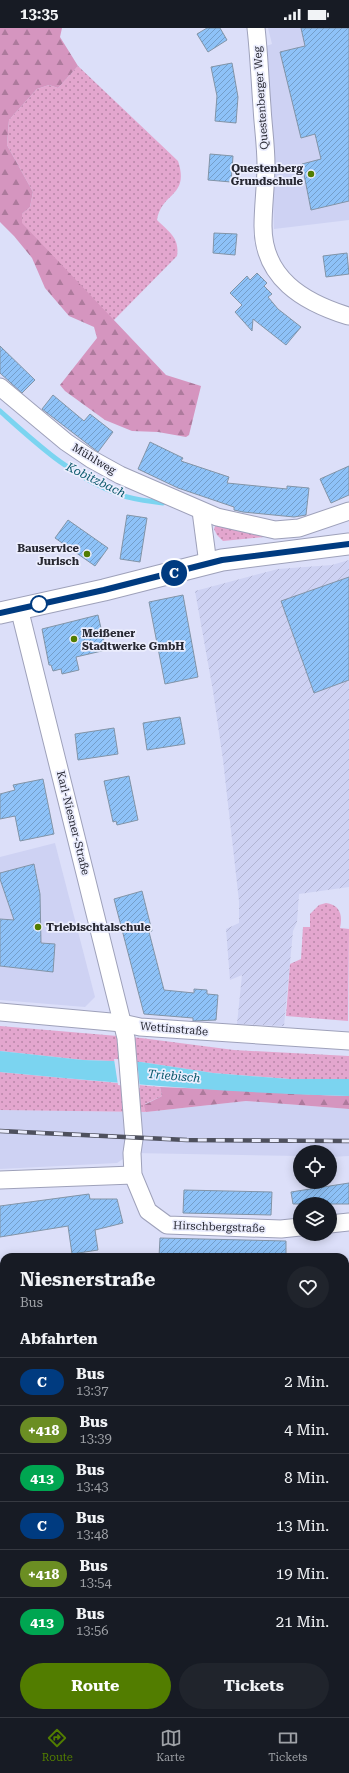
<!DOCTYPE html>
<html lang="de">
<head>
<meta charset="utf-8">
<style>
	body { margin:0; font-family:"Roboto Serif",serif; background:#20242c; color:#f1f3f6; height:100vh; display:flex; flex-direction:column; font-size:15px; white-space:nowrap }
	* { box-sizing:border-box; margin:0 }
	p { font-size:13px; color:#9ea1a6 }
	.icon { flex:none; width:22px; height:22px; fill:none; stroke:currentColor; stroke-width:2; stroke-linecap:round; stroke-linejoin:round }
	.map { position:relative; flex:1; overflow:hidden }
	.details { position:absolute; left:0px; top:1225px; width:349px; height:464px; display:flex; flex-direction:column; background:#171b24; border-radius:12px 12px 0 0; box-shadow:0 2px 10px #0003 }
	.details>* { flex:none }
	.badge { padding:0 8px; border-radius:13px; font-size:14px; line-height:26px }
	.tools { position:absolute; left:293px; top:1117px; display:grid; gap:8px }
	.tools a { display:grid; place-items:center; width:44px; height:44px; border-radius:50%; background:#171b24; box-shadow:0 2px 10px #0003; font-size:20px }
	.map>.badge { position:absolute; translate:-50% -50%; box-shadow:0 0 0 2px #fff }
	h2 { padding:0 20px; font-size:15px; line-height:36px }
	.round { display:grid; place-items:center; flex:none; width:42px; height:42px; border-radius:21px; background:#20242c }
	.head { display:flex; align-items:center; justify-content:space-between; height:68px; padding:0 20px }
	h1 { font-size:19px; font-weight:700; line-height:30px }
	.cta { display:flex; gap:8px; margin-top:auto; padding:8px 20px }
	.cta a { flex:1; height:46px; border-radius:24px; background:#527d00; color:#fff; font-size:16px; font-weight:700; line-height:46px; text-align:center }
	.cta a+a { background:#20242c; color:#f1f3f6 }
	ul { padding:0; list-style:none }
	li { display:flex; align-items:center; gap:12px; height:48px; padding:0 20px; border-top:1px solid #363941 }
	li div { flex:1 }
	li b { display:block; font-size:15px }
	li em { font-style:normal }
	li .badge { min-width:44px; font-weight:700; text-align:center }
	.status { display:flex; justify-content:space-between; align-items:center; height:28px; padding:0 20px; background:#171b24; direction:ltr }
	.status svg { height:11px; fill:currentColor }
	.tabs { display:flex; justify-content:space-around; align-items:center; height:56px; border-top:1px solid #363941; background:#171b24; font-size:11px; color:#9ea1a6 }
	.tabs a { display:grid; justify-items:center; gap:2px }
	.tabs .on { color:#527d00 }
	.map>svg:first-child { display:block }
	.built { fill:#ced2f3 }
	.industrial { fill:url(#industrial-furrows) }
	.green { fill:url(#green-dots) }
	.forest { fill:url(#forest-firs) }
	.water { fill:#7bd4f0 }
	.pier { fill:#dcdff9 }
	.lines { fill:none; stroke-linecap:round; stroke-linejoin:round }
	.stream { stroke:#7bd4f0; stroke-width:5 }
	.building { fill:url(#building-hatch); stroke:#8294a7 }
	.minor-casing { stroke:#9ea1ba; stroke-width:19 }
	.major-casing { stroke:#9ea1ba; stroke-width:23 }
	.minor { stroke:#fff; stroke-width:17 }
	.major { stroke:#fff; stroke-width:21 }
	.rail-casing { stroke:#4e505d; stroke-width:4.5 }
	.rail { stroke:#ebedfd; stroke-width:3; stroke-dasharray:9; stroke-linecap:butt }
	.line-casing { stroke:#fff; stroke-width:9 }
	.line { stroke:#003b80; stroke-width:6 }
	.poi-dot { fill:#527d00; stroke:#ebedfd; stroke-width:1.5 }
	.stop-dot { fill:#fff; stroke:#003b80; stroke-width:2 }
	.labels { text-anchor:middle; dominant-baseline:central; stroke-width:3.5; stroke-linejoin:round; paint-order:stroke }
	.street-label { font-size:11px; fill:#272832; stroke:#ebedfd }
	.poi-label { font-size:11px; font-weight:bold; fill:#272832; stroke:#ebedfd; text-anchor:end }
	.water-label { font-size:12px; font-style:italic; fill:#0a586b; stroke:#ebedfd }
</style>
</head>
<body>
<div class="status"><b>13:35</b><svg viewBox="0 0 49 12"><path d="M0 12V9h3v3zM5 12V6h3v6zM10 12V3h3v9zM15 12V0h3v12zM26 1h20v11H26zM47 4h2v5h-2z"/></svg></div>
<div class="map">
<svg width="349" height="1689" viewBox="0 0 349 1689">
	<defs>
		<pattern id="industrial-furrows" width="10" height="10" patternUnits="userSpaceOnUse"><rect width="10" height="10" fill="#ced2f3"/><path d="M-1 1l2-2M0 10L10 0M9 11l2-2" fill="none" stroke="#b1b4d1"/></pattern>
		<pattern id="green-dots" width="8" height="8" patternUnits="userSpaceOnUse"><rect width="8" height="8" fill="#e3a6ce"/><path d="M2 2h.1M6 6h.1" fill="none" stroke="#b887a8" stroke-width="1.8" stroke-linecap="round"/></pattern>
		<pattern id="forest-firs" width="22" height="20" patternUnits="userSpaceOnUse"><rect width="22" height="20" fill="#d595bf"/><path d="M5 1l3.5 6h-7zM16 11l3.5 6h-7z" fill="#ad7a9c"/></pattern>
		<pattern id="building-hatch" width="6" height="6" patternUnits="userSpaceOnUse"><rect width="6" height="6" fill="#8ec2f8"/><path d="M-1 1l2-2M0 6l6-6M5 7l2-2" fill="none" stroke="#749ec9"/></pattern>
	</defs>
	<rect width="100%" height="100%" fill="#dcdff9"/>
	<!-- built -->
	<g class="built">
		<polygon points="268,0 349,0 349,192 274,201 271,99 263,19 272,16"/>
		<polygon points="55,815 95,969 85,979 0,972 0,829"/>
		<polygon points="246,1073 349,1081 349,1128 330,1129 330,1124 300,1124 300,1128 132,1125 117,1135 0,1141 0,1082 146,1084"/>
	</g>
	<!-- industrial -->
	<polygon class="industrial" points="349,532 349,859 299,866 297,894 293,903 284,998 237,996 242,947 230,952 226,901 239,895 239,873 223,732 213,663 195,563 278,541 332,537"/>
	<!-- green -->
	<g class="green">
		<path d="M78,38L178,133C190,169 161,164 157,192C169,204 180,210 177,228L113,293L21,195L22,186L30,179L33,164L7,117L9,92L37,61L49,57L58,60Z"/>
		<polygon points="216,496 265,507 264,509 223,513 217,507 214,501"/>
		<path d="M326,875C340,877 343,887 340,900L349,901L348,993L286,988L290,936L301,931L303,899H310V886L319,877Z"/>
		<polygon points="0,998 141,1010 234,1022 349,1028 349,1051 289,1051 213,1045 141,1034 83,1032 0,1023"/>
		<polygon points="0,1044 160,1059 162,1068 145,1076 146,1084 0,1082"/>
		<polygon points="0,1438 4,1439 4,1548 0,1548"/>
		<polygon points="4,1664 4,1685 273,1685 273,1689 0,1689 0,1665"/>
	</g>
	<!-- forest -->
	<g class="forest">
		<polygon points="0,0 62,0 60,9 78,38 58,60 49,57 37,61 9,92 7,117 33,164 30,179 22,186 22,195 166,347 201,358 189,407 186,409 158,404 132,403 105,392 65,363 60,357 97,310 94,299 69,288 45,260 32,230 14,208 0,194"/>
		<path d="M160,1059C223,1061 286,1066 349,1068V1081L246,1073L146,1084L144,1077L162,1068Z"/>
		<polygon points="4,1249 4,1439 0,1438 0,1250"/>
		<polygon points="349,1264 349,1689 308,1689 306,1685 345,1685 345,1265"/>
	</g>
	<!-- water -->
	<path class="water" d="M0,1023L83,1032L141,1034L213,1045L289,1051H349V1068C232,1065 116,1055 0,1044Z"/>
	<!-- pier -->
	<polygon class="pier" points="114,1031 137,1032 140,1060 118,1057"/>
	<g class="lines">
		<!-- stream -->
		<path class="stream" d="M0,383C37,416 73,450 121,467C134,472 149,473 163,475"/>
	</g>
	<!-- building -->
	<g class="building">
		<polygon points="207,0 220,0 227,12 208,24 197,6"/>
		<polygon points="301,0 349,0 349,173 311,182 302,136 321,131 315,106 301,110 280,24 305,18"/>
		<polygon points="232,35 238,69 236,95 215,93 217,68 211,39"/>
		<polygon points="210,126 233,128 231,154 208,152"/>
		<polygon points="214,205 237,206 235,227 213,225"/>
		<polygon points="347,225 349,246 326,249 323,228"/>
		<polygon points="257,245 267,255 264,258 272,266 268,269 278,281 301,299 286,317 253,291 252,303 235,284 242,277 230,265 247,248 250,252"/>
		<polygon points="0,318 35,352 22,365 0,345"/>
		<polygon points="53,367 84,393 90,386 113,404 98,424 42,381"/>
		<polygon points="150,414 183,430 181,433 229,449 227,455 287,461 287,458 309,460 306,487 294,489 243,484 234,482 234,479 178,460 138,441"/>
		<polygon points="349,438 349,467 331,475 320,451"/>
		<polygon points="127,487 147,490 140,534 120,531"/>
		<polygon points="68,492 108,520 95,538 55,510"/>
		<polygon points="349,549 349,652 314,665 281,573"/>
		<polygon points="183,567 198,649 165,656 149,574"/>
		<polygon points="98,587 106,622 76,629 79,642 62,646 61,641 53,643 51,637 49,637 42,601"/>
		<polygon points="180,689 185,716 147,722 143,695"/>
		<polygon points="114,700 118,726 78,732 75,706"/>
		<polygon points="129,748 138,792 117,797 116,793 113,794 104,753"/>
		<polygon points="43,751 54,806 20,813 15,788 0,791 0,766 15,762 13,757"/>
		<polygon points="34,836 40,866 41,915 55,916 53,944 0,938 0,891 14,892 0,851 0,845"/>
		<polygon points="142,863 152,903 149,904 164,962 194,965 194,961 207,962 207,966 218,967 216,992 193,993 193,990 144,986 114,871"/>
		<polygon points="349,1155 349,1176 293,1176 291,1164"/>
		<polygon points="184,1162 272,1164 271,1187 183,1185"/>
		<polygon points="89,1166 90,1171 117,1171 123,1195 95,1202 98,1222 72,1226 68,1198 0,1209 0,1178"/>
		<polygon points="160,1210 286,1213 286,1229 159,1229"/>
	</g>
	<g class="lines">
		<defs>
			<g id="minor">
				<path d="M256,0C259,26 260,53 262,79C263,98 266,118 266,137C266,157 263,178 263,198C263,250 303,274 348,288"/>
				<polyline points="0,359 66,414 91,431 120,447 217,489 275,502 299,500 349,483"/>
				<polyline points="201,483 208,536"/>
				<polyline points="19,580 126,1010 134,1111 132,1125 133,1147 148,1183 167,1197 281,1201 300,1199"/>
				<polyline points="0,984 122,995 140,999 349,1013"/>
				<polyline points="0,1152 133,1147"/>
				<polyline points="330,1196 349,1194"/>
			</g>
			<polyline id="major" points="0,585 104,562 222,532 349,516"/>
		</defs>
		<!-- minor casing -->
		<use href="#minor" class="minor-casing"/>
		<!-- major casing -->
		<use href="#major" class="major-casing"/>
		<!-- minor -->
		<use href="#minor" class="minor"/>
		<!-- major -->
		<use href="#major" class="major"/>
		<defs>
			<polyline id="rail" points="0,1103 187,1112 349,1113"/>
		</defs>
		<!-- rail casing -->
		<use href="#rail" class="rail-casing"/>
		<!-- rail -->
		<use href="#rail" class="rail"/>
	</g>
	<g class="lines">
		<defs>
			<polyline id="line" points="0,585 104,562 222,532 349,516"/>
		</defs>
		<!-- line casing -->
		<use href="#line" class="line-casing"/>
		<!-- line -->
		<use href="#line" class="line"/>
	</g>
	<!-- markers -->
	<g class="poi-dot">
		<circle cx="311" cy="146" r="4"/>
		<circle cx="87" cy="526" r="4"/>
		<circle cx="74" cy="611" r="4"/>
		<circle cx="38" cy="899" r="4"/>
	</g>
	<circle class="stop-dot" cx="39" cy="576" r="8"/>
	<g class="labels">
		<!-- street labels -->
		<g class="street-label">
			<text transform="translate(261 70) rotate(-94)">Questenberger Weg</text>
			<text transform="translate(94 431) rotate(31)">Mühlweg</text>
			<text transform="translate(73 795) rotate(76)">Karl-Niesner-Straße</text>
			<text transform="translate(174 1001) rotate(5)">Wettinstraße</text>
			<text transform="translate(219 1199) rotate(2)">Hirschbergstraße</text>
		</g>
		<!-- poi labels -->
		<g class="poi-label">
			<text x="303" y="140">Questenberg<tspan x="303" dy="13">Grundschule</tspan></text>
			<text x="79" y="520">Bauservice<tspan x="79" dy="13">Jurisch</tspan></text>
			<text x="82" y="605" text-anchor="start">Meißener<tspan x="82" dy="13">Stadtwerke GmbH</tspan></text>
			<text x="46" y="899" text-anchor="start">Triebischtalschule</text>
		</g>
		<!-- water labels -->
		<g class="water-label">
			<text transform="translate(96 452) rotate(26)">Kobitzbach</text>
			<text transform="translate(174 1048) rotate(5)">Triebisch</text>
		</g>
	</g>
</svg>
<div class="tools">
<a><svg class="icon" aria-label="locate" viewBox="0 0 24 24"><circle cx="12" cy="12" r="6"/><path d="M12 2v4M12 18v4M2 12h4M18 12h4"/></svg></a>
<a><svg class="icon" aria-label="layers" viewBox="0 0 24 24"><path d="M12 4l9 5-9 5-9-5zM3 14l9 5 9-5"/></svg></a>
</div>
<b class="badge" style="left:174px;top:545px;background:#003b80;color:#fff">C</b>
<section class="details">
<div class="head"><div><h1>Niesnerstraße</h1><p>Bus</p></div><a class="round"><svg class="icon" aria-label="heart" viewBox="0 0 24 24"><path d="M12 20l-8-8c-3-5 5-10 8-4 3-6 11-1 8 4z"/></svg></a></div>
<h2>Abfahrten</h2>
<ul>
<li><span class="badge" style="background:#003b80;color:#fff">C</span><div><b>Bus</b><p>13:37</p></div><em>2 Min.</em></li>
<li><span class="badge" style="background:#6b8e23;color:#fff">+418</span><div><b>Bus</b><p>13:39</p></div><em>4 Min.</em></li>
<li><span class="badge" style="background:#00a651;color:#fff">413</span><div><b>Bus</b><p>13:43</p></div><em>8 Min.</em></li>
<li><span class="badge" style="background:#003b80;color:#fff">C</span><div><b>Bus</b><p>13:48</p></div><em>13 Min.</em></li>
<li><span class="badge" style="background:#6b8e23;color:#fff">+418</span><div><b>Bus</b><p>13:54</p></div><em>19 Min.</em></li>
<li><span class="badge" style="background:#00a651;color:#fff">413</span><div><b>Bus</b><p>13:56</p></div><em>21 Min.</em></li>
</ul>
<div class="cta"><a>Route</a><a>Tickets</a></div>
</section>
</div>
<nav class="tabs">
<a class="on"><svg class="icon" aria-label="directions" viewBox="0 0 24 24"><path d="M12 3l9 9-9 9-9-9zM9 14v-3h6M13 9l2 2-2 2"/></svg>Route</a>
<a><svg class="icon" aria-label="map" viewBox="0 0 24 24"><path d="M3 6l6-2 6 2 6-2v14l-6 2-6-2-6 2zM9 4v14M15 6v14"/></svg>Karte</a>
<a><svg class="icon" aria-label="tickets" viewBox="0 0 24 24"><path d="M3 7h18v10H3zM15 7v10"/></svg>Tickets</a>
</nav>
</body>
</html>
